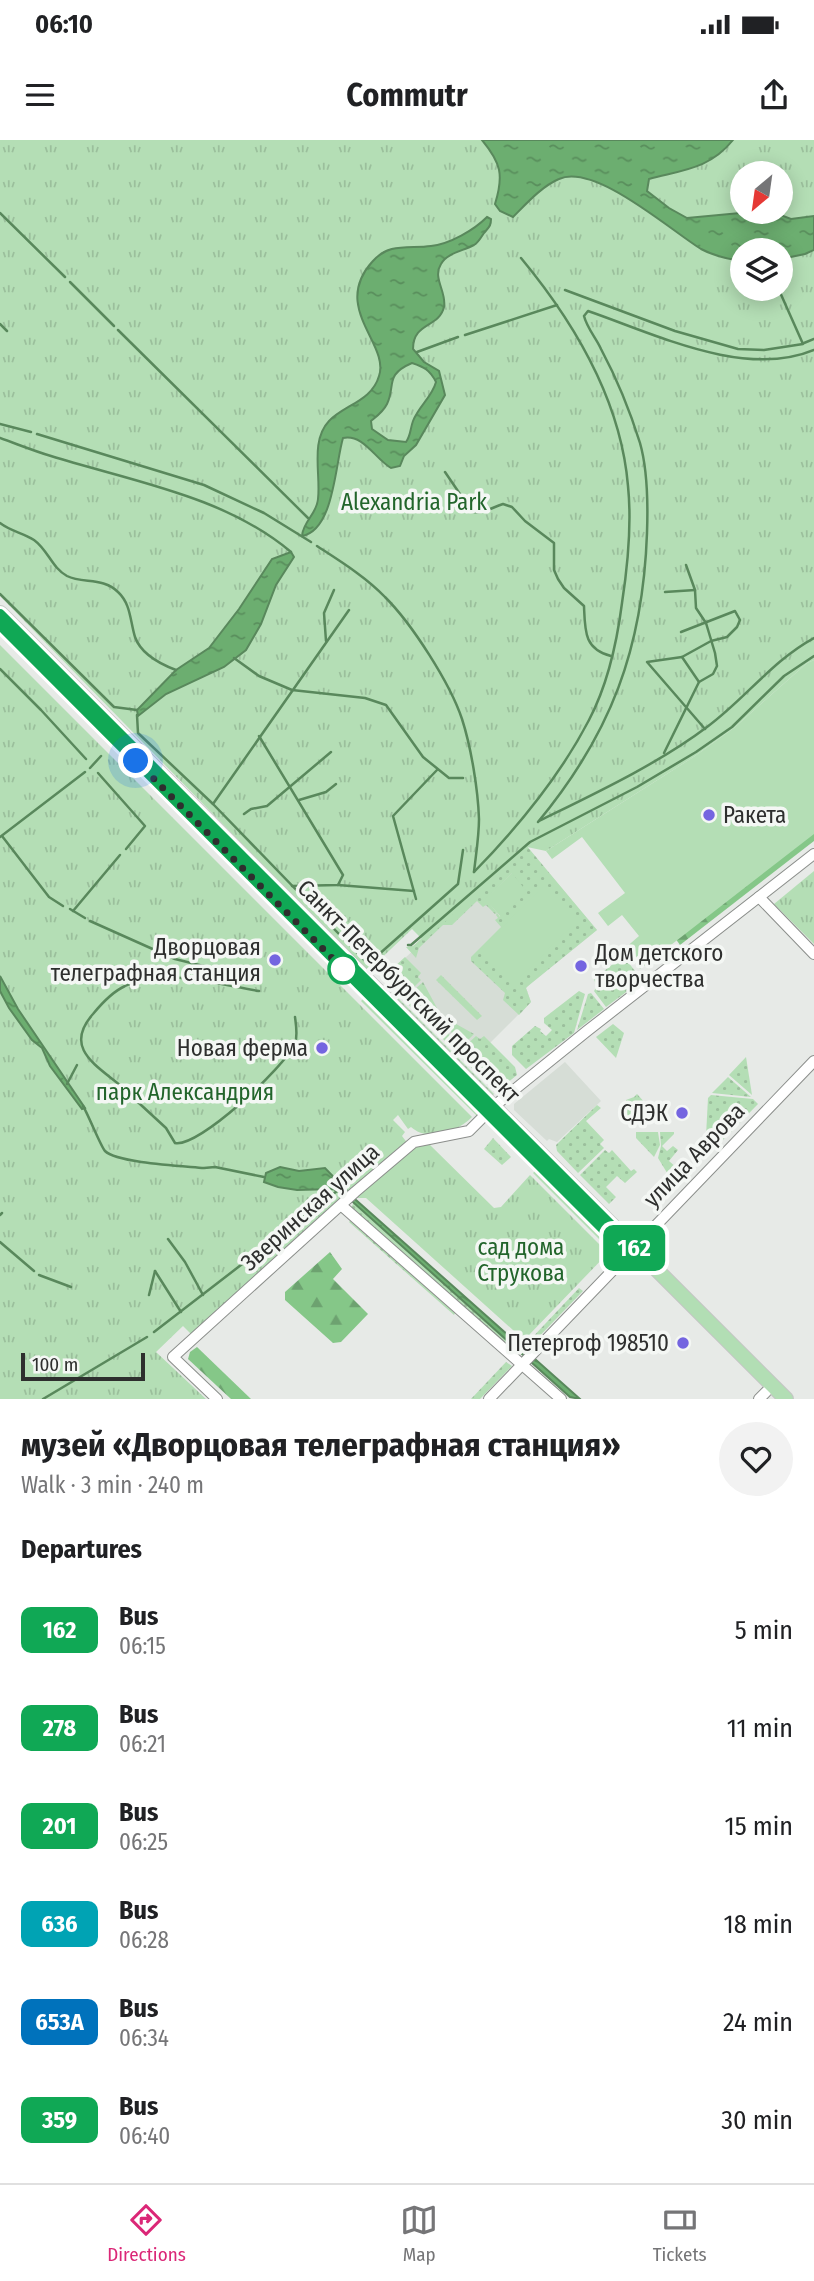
<!DOCTYPE html>
<html lang="en">
<head>
<meta charset="utf-8">
<style>
	body { margin:0; font-family:"Fira Sans Condensed",sans-serif; background:#f2f2f2; color:#202124; height:100vh; display:flex; flex-direction:column; font-size:26px; white-space:nowrap }
	* { box-sizing:border-box; margin:0 }
	p { font-size:23px; color:#757577 }
	.icon { flex:none; width:38px; height:38px; fill:none; stroke:currentColor; stroke-width:2; stroke-linecap:round; stroke-linejoin:round }
	.map { position:relative; height:1259px; overflow:hidden }
	.details { display:flex; flex-direction:column; background:#fff; flex:1 }
	.details>* { flex:none }
	.badge { padding:0 14px; border-radius:10px; font-size:24px; line-height:46px }
	.needle { width:46px; rotate:209deg }
	.buttons { position:absolute; left:730px; top:21px; display:grid; gap:14px }
	.buttons a { display:grid; place-items:center; width:63px; height:63px; border-radius:50%; background:#fff; box-shadow:0 4px 18px #0003; font-size:35px }
	.scale { position:absolute; left:21px; bottom:18px; width:124px; box-sizing:border-box; padding-left:7px; border:4px solid #2e2f2e; border-top:0; font-size:19px; line-height:24px; white-space:nowrap; color:#2e2f2e; -webkit-text-stroke:5px #f4f7f4; paint-order:stroke }
	.you { position:absolute; width:35px; height:35px; margin:-18px; border:5px solid #fff; border-radius:50%; background:#1a73e8; box-shadow:0 0 0 10px #1a73e833 }
	.map>.badge { position:absolute; translate:-50% -50%; box-shadow:0 0 0 4px #fff }
	h2 { padding:0 21px; font-size:26px; line-height:63px }
	.round { display:grid; place-items:center; flex:none; width:74px; height:74px; border-radius:37px; background:#f2f2f2 }
	.summary { display:flex; align-items:center; justify-content:space-between; height:119px; padding:0 21px }
	h1 { font-size:33px; font-weight:700; line-height:52px }
	ul { padding:0; list-style:none }
	li { display:flex; align-items:center; gap:21px; height:98px; padding:0 21px }
	li div { flex:1 }
	li b { display:block; font-size:26px }
	li em { font-style:normal }
	li .badge { min-width:77px; font-weight:700; text-align:center }
	.status { display:flex; justify-content:space-between; align-items:center; height:49px; padding:0 35px; background:#fff; direction:ltr }
	.status svg { height:19px; fill:currentColor }
	header { display:flex; justify-content:space-between; align-items:center; height:91px; padding:0 21px; background:#fff; font-size:32px; font-weight:700 }
	.menu { display:flex; justify-content:space-around; align-items:center; height:98px; border-top:2px solid #e0e0e0; background:#fff; font-size:19px; color:#757577 }
	.menu a { display:grid; justify-items:center; gap:4px }
	.menu .on { color:#db2777 }
	.map>svg:first-child { display:block }
	.built { fill:#d6ddd6 }
	.grass { fill:url(#grass-dots) }
	.forest { fill:url(#forest-firs) }
	.park { fill:url(#park-tufts); fill-rule:evenodd }
	.pitch { fill:#b4deb5 }
	.water { fill:url(#water-ripples); stroke:#59885c; stroke-width:2; fill-rule:evenodd }
	.lines { fill:none; stroke-linecap:round; stroke-linejoin:round }
	.stream { stroke:#59885c; stroke-width:2.5 }
	.minor-casing { stroke:#8b8e8b; stroke-width:12 }
	.major-casing { stroke:#c4c5c4; stroke-width:16 }
	.minor { stroke:#fff; stroke-width:10 }
	.major { stroke:#b2deb4; stroke-width:14 }
	.line-casing { stroke:#fff; stroke-width:16 }
	.line { stroke:#10a855; stroke-width:10 }
	.walk { stroke:#2e2f2e; stroke-width:7; stroke-dasharray:0 12.6 }
	.poi-dot { fill:#7465e0; stroke:#f4f7f4; stroke-width:2.5 }
	.stop-dot { fill:#fff; stroke:#10a855; stroke-width:3.5 }
	.labels { text-anchor:middle; dominant-baseline:central; stroke-width:7; stroke-linejoin:round; paint-order:stroke }
	.park-label { font-size:23px; fill:#22652b; stroke:#f4f7f4 }
	.poi-label { font-size:23px; fill:#2e2f2e; stroke:#f4f7f4; text-anchor:end }
	.street-label { font-size:23px; fill:#2e2f2e; stroke:#f4f7f4 }
</style>
</head>
<body>
<div class="status"><b>06:10</b><svg viewBox="0 0 49 12"><path d="M0 12V9h3v3zM5 12V6h3v6zM10 12V3h3v9zM15 12V0h3v12zM26 1h20v11H26zM47 4h2v5h-2z"/></svg></div>
<header><svg class="icon" aria-label="menu" viewBox="0 0 24 24"><path d="M4 6h16M4 12h16M4 18h16"/></svg>Commutr<svg class="icon" aria-label="share" viewBox="0 0 24 24"><path d="M12 15V3M7 8l5-5 5 5M5 13v7h14v-7"/></svg></header>
<div class="map">
<svg width="814" height="1259" viewBox="0 0 814 1259">
	<defs>
		<pattern id="grass-dots" width="8" height="8" patternUnits="userSpaceOnUse" patternTransform="scale(1.75)"><rect width="8" height="8" fill="#b4deb5"/><path d="M2 2h.1M6 6h.1" fill="none" stroke="#9bbf9c" stroke-width="1.8" stroke-linecap="round"/></pattern>
		<pattern id="forest-firs" width="22" height="20" patternUnits="userSpaceOnUse" patternTransform="scale(1.75)"><rect width="22" height="20" fill="#85c788"/><path d="M5 1l3.5 6h-7zM16 11l3.5 6h-7z" fill="#6da270"/></pattern>
		<pattern id="park-tufts" width="24" height="20" patternUnits="userSpaceOnUse" patternTransform="scale(1.75)"><rect width="24" height="20" fill="#b4deb5"/><path d="M3 7l-1-3M5 7V3M7 7l1-3M15 17l-1-3M17 17v-4M19 17l1-3" fill="none" stroke="#9bbf9c"/></pattern>
		<pattern id="water-ripples" width="26" height="14" patternUnits="userSpaceOnUse" patternTransform="scale(1.75)"><rect width="26" height="14" fill="#6cae70"/><path d="M2 4q2-2 4 0t4 0M15 11q2-2 4 0t4 0" fill="none" stroke="#598e5c"/></pattern>
	</defs>
	<rect width="100%" height="100%" fill="#e7eae7"/>
	<!-- built -->
	<g class="built">
		<polygon points="527,707 597,790 528,846 526,848 531,862 490,903 488,943 383,838"/>
		<polygon points="565,922 601,961 557,1002 549,999 547,1001 514,970 514,964"/>
	</g>
	<!-- grass -->
	<g class="grass">
		<polygon points="526,705 597,790 528,846 526,848 531,862 519,875 503,860 505,853 471,821 471,817 501,787 495,780 498,778 496,775 497,773 500,777 512,733 486,759 497,773 495,774 486,765 483,767 477,761 452,785 443,785 419,808 416,818 406,807 413,806"/>
		<polygon points="623,816 640,837 640,841 636,844 596,845 594,839"/>
		<polygon points="405,817 421,833 418,837 421,840 406,855 402,851 399,854 382,838"/>
		<polygon points="441,835 482,876 477,880 436,840"/>
		<polygon points="423,842 437,868 434,871 407,856"/>
		<polygon points="633,847 606,867 594,851 596,848"/>
		<polygon points="579,851 585,854 574,893 526,929 512,915 512,906 535,886 541,889 540,891 546,896 552,890 544,883 544,878"/>
		<polygon points="591,853 604,869 577,890 588,854"/>
		<polygon points="396,856 494,954 491,956 392,859"/>
		<polygon points="364,858 481,974 478,977 361,861"/>
		<polygon points="409,862 433,873 434,880 444,883 454,907 453,909 407,863"/>
		<polygon points="449,880 474,894 460,908 446,882"/>
		<polygon points="613,884 624,893 616,918 596,897"/>
		<polygon points="476,896 480,899 484,896 515,927 517,935 496,952 461,917 465,914 461,910"/>
		<polygon points="746,917 752,955 729,935"/>
		<polygon points="728,937 751,957 712,953"/>
		<polygon points="711,955 753,959 758,964 715,1008 706,996 708,958"/>
		<polygon points="597,965 601,968 586,981 604,1000 600,1004 604,1008 578,1033 557,1011 556,1005"/>
		<polygon points="636,992 658,992 660,1005 654,1017 636,998"/>
		<polygon points="660,992 674,992 674,994 662,1006 667,1011 673,1006 678,1010 669,1021 677,1028 669,1036 658,1018 661,1006"/>
		<polygon points="493,998 511,1017 502,1025 484,1009"/>
		<polygon points="605,1010 609,1013 612,1010 631,1031 634,1029 637,1032 625,1043 617,1036 606,1047 616,1057 609,1064 580,1035"/>
		<polygon points="536,1030 612,1106 609,1109 533,1033"/>
		<polygon points="354,1062 367,1075 518,1209 514,1212 351,1068"/>
		<polygon points="352,1079 456,1171 454,1175 349,1082"/>
		<polygon points="579,1148 583,1151 530,1206 528,1204 528,1202"/>
		<polygon points="506,1222 512,1226 480,1259 471,1259"/>
	</g>
	<!-- forest -->
	<g class="forest">
		<polygon points="814,686 814,701 680,805 673,795"/>
		<polygon points="330,1112 342,1129 333,1139 368,1174 341,1202 333,1203 285,1160 285,1152"/>
		<polygon points="197,1207 251,1259 231,1259 188,1219 190,1212"/>
	</g>
	<!-- park -->
	<g class="park">
		<path d="M0,0H814V520L807,523L735,587L695,616L546,711L527,707L424,801L412,789L371,828L364,829L0,456ZM742,33H780V72H742ZM742,110H780V149H742Z"/>
		<path d="M0,505L472,977C458,992 427,1002 411,987L408,989L398,975L393,980L405,992L402,996L408,1004L349,1050L191,1194L183,1186L156,1212L206,1259H0Z"/>
		<polygon points="814,731 814,804 774,764"/>
		<polygon points="637,954 647,965 631,979 621,969 626,965 626,960 634,957"/>
		<polygon points="429,1004 494,1068 501,1067 530,1035 608,1113 528,1196 522,1197 514,1191 366,1058 357,1058 359,1052 414,1006"/>
	</g>
	<!-- pitch -->
	<g class="pitch">
		<polygon points="814,520 814,694 640,829 624,809 639,796 622,775 608,786 598,773 625,753 582,697 552,719 546,711 695,616 735,587 807,523"/>
		<polygon points="512,733 527,752 501,777 485,759"/>
		<polygon points="545,745 579,779 513,844 479,810"/>
	</g>
	<!-- water -->
	<g class="water">
		<path d="M482,0H733C710,29 682,30 649,39L647,51L669,68L687,78L751,72L778,74L791,79L814,76V110L805,114L781,119L780,110H742V121C727,119 714,116 701,109C670,90 595,23 559,39C542,46 526,64 513,77L500,71L495,64C504,35 501,23 482,0Z"/>
		<path d="M487,77L491,79C491,86 489,87 484,93C481,97 479,102 474,105C463,111 447,113 441,124C432,138 447,152 444,167C439,188 413,182 413,209L424,222L439,231L445,255L416,305L404,316L400,326L391,328C374,318 364,294 343,298C335,325 334,390 302,396C303,381 317,374 318,359C321,335 310,301 329,281C344,265 372,261 379,236C390,204 331,168 372,122C389,102 409,109 431,106C450,104 474,90 487,77ZM412,223C424,227 430,230 436,242C432,257 419,266 413,281C410,289 411,295 406,302L388,300L372,289L371,281C377,276 383,272 387,264C396,246 384,235 412,223Z"/>
		<polygon points="291,412 294,417 276,445 261,484 246,510 224,527 166,554 138,576 137,570 176,530 209,508 239,469 272,419"/>
		<polygon points="0,836 18,869 85,968 82,969 50,926 42,908 32,900 9,868 0,851"/>
		<polygon points="280,1027 299,1031 325,1028 356,1060 580,1259 570,1257 344,1054 333,1049 297,1050 278,1047 264,1042 266,1033"/>
	</g>
	<g class="lines">
		<!-- stream -->
		<g class="stream">
			<polyline points="0,73 65,137"/>
			<polyline points="70,142 114,186"/>
			<polyline points="565,150 675,191 738,209 764,210 803,204 779,150"/>
			<polyline points="0,184 7,191"/>
			<polyline points="118,190 308,378"/>
			<polyline points="465,195 557,165"/>
			<polyline points="804,203 814,199"/>
			<polyline points="417,212 458,197"/>
			<polyline points="0,284 31,292"/>
			<polyline points="37,294 204,345 264,373 311,402"/>
			<path d="M0,298C17,304 34,311 51,316C131,341 225,356 291,412"/>
			<path d="M445,332L462,357L465,370C481,376 488,369 503,364L512,367L525,381L554,403V430L558,439L564,448L584,466C585,491 584,509 611,516"/>
			<path d="M0,383C10,391 23,393 34,400C48,410 52,428 67,436C83,444 103,437 118,452C131,464 130,481 135,497C141,514 160,524 176,530"/>
			<path d="M317,406C340,421 366,437 385,457C412,484 450,543 462,579C471,607 478,649 479,679C479,696 476,714 474,732"/>
			<polyline points="665,452 695,450"/>
			<polyline points="0,454 114,567 137,570"/>
			<polyline points="681,492 735,471 740,480 737,487 727,497 711,501 682,517 647,522 705,589"/>
			<polyline points="326,501 324,473 334,450"/>
			<polyline points="682,517 699,542"/>
			<polyline points="234,518 259,536 292,550 365,558 386,565 423,617 449,638 463,638"/>
			<polyline points="0,529 41,570 86,619"/>
			<polyline points="137,575 138,593 213,664 368,824 458,744 463,710"/>
			<polyline points="259,596 343,735 338,745 292,746"/>
			<polyline points="664,613 699,542 713,534 717,526 715,513 706,483 696,468 695,450 686,425"/>
			<polyline points="90,628 101,616"/>
			<polyline points="98,633 145,686 126,709"/>
			<polyline points="299,660 326,652 336,644"/>
			<polyline points="213,664 349,470"/>
			<polyline points="244,674 251,669 267,666 331,612"/>
			<path d="M539,681C594,654 658,624 707,587C744,560 773,520 814,498"/>
			<path d="M538,682C611,594 643,508 647,393C648,365 648,331 640,303C630,271 617,239 601,209C596,198 587,188 584,176L588,171C655,194 745,239 814,210"/>
			<polyline points="2,696 49,757 63,766"/>
			<polyline points="0,697 85,632"/>
			<path d="M474,732C518,687 560,636 589,580C608,544 617,502 622,463C628,424 632,385 628,346C621,261 574,182 521,118"/>
			<polyline points="338,745 414,751"/>
			<polyline points="416,759 393,676 437,630"/>
			<polyline points="70,769 85,778"/>
			<polyline points="73,771 120,715"/>
			<polyline points="90,781 175,819 244,836"/>
			<polyline points="408,805 411,805 530,702 637,647 696,612 732,587 784,536 814,516"/>
			<polyline points="67,944 77,925"/>
			<path d="M121,946C96,925 63,908 93,874C102,863 112,852 125,846C163,827 220,845 259,851"/>
			<path d="M128,953L166,988L175,1003C199,1008 284,927 295,904C298,895 296,885 295,877"/>
			<path d="M83,966C88,974 101,1007 105,1011C117,1023 184,1026 204,1028L215,1027L264,1037"/>
			<polyline points="0,1075 2,1073"/>
			<polyline points="168,1099 185,1122 203,1155"/>
			<polyline points="0,1102 34,1131"/>
			<polyline points="155,1131 181,1172"/>
			<polyline points="39,1135 71,1147"/>
			<polyline points="149,1155 155,1131"/>
			<polyline points="154,1192 337,1051"/>
			<polyline points="43,1259 147,1197"/>
		</g>
		<defs>
			<g id="minor">
				<polyline points="759,757 814,814"/>
				<polyline points="493,967 587,891 814,714"/>
				<polyline points="342,1066 561,1259"/>
				<polyline points="217,1259 173,1217 355,1052 414,1002 469,991 487,973"/>
				<polyline points="489,1259 814,921"/>
				<polyline points="759,1259 766,1252"/>
			</g>
			<polyline id="major" points="0,473 786,1259"/>
		</defs>
		<!-- minor casing -->
		<use href="#minor" class="minor-casing"/>
		<!-- major casing -->
		<use href="#major" class="major-casing"/>
		<!-- minor -->
		<use href="#minor" class="minor"/>
		<!-- major -->
		<use href="#major" class="major"/>
	</g>
	<g class="lines">
		<defs>
			<polyline id="line" points="0,474 634,1108 628,1114 0,485"/>
		</defs>
		<!-- line casing -->
		<use href="#line" class="line-casing"/>
		<!-- line -->
		<use href="#line" class="line"/>
		<!-- walk -->
		<polyline class="walk" points="136,621 343,829"/>
	</g>
	<!-- markers -->
	<g class="poi-dot">
		<circle cx="709" cy="675" r="7"/>
		<circle cx="275" cy="820" r="7"/>
		<circle cx="581" cy="826" r="7"/>
		<circle cx="322" cy="908" r="7"/>
		<circle cx="682" cy="973" r="7"/>
		<circle cx="683" cy="1203" r="7"/>
	</g>
	<circle class="stop-dot" cx="343" cy="829" r="14"/>
	<g class="labels">
		<!-- park labels -->
		<g class="park-label">
			<text x="414" y="362">Alexandria Park</text>
			<text x="185" y="952">парк Александрия</text>
			<text x="521" y="1107">сад дома<tspan x="521" dy="26">Струкова</tspan></text>
		</g>
		<!-- poi labels -->
		<g class="poi-label">
			<text x="723" y="675" text-anchor="start">Ракета</text>
			<text x="261" y="807">Дворцовая<tspan x="261" dy="26">телеграфная станция</tspan></text>
			<text x="595" y="813" text-anchor="start">Дом детского<tspan x="595" dy="26">творчества</tspan></text>
			<text x="308" y="908">Новая ферма</text>
			<text x="668" y="973">СДЭК</text>
			<text x="669" y="1203">Петергоф 198510</text>
		</g>
		<!-- street labels -->
		<g class="street-label">
			<text transform="translate(409 851) rotate(45)">Санкт-Петербургский проспект</text>
			<text transform="translate(694 1015) rotate(-46)">улица Аврова</text>
			<text transform="translate(310 1067) rotate(-42)">Зверинская улица</text>
		</g>
	</g>
</svg>
<div class="buttons">
<a><svg class="needle" viewBox="-14 -14 28 28"><path d="M0-13l5 13h-10z" fill="#e53935"/><path d="M0 13l5-13h-10z" fill="#757577"/></svg></a>
<a><svg class="icon" aria-label="layers" viewBox="0 0 24 24"><path d="M12 4l9 5-9 5-9-5zM3 14l9 5 9-5"/></svg></a>
</div>
<div class="scale">100 m</div>
<div class="you" style="left:136px;top:621px"></div>
<b class="badge" style="left:634px;top:1108px;background:#10a855;color:#fff">162</b>
</div>
<section class="details">
<div class="summary"><div><h1>музей «Дворцовая телеграфная станция»</h1><p>Walk · 3 min · 240 m</p></div><a class="round"><svg class="icon" aria-label="heart" viewBox="0 0 24 24"><path d="M12 20l-8-8c-3-5 5-10 8-4 3-6 11-1 8 4z"/></svg></a></div>
<h2>Departures</h2>
<ul>
<li><span class="badge" style="background:#10a855;color:#fff">162</span><div><b>Bus</b><p>06:15</p></div><em>5 min</em></li>
<li><span class="badge" style="background:#10a855;color:#fff">278</span><div><b>Bus</b><p>06:21</p></div><em>11 min</em></li>
<li><span class="badge" style="background:#10a855;color:#fff">201</span><div><b>Bus</b><p>06:25</p></div><em>15 min</em></li>
<li><span class="badge" style="background:#00a3b4;color:#fff">636</span><div><b>Bus</b><p>06:28</p></div><em>18 min</em></li>
<li><span class="badge" style="background:#0072bc;color:#fff">653А</span><div><b>Bus</b><p>06:34</p></div><em>24 min</em></li>
<li><span class="badge" style="background:#10a855;color:#fff">359</span><div><b>Bus</b><p>06:40</p></div><em>30 min</em></li>
</ul>
</section>
<nav class="menu">
<a class="on"><svg class="icon" aria-label="directions" viewBox="0 0 24 24"><path d="M12 3l9 9-9 9-9-9zM9 14v-3h6M13 9l2 2-2 2"/></svg>Directions</a>
<a><svg class="icon" aria-label="map" viewBox="0 0 24 24"><path d="M3 6l6-2 6 2 6-2v14l-6 2-6-2-6 2zM9 4v14M15 6v14"/></svg>Map</a>
<a><svg class="icon" aria-label="tickets" viewBox="0 0 24 24"><path d="M3 7h18v10H3zM15 7v10"/></svg>Tickets</a>
</nav>
</body>
</html>
